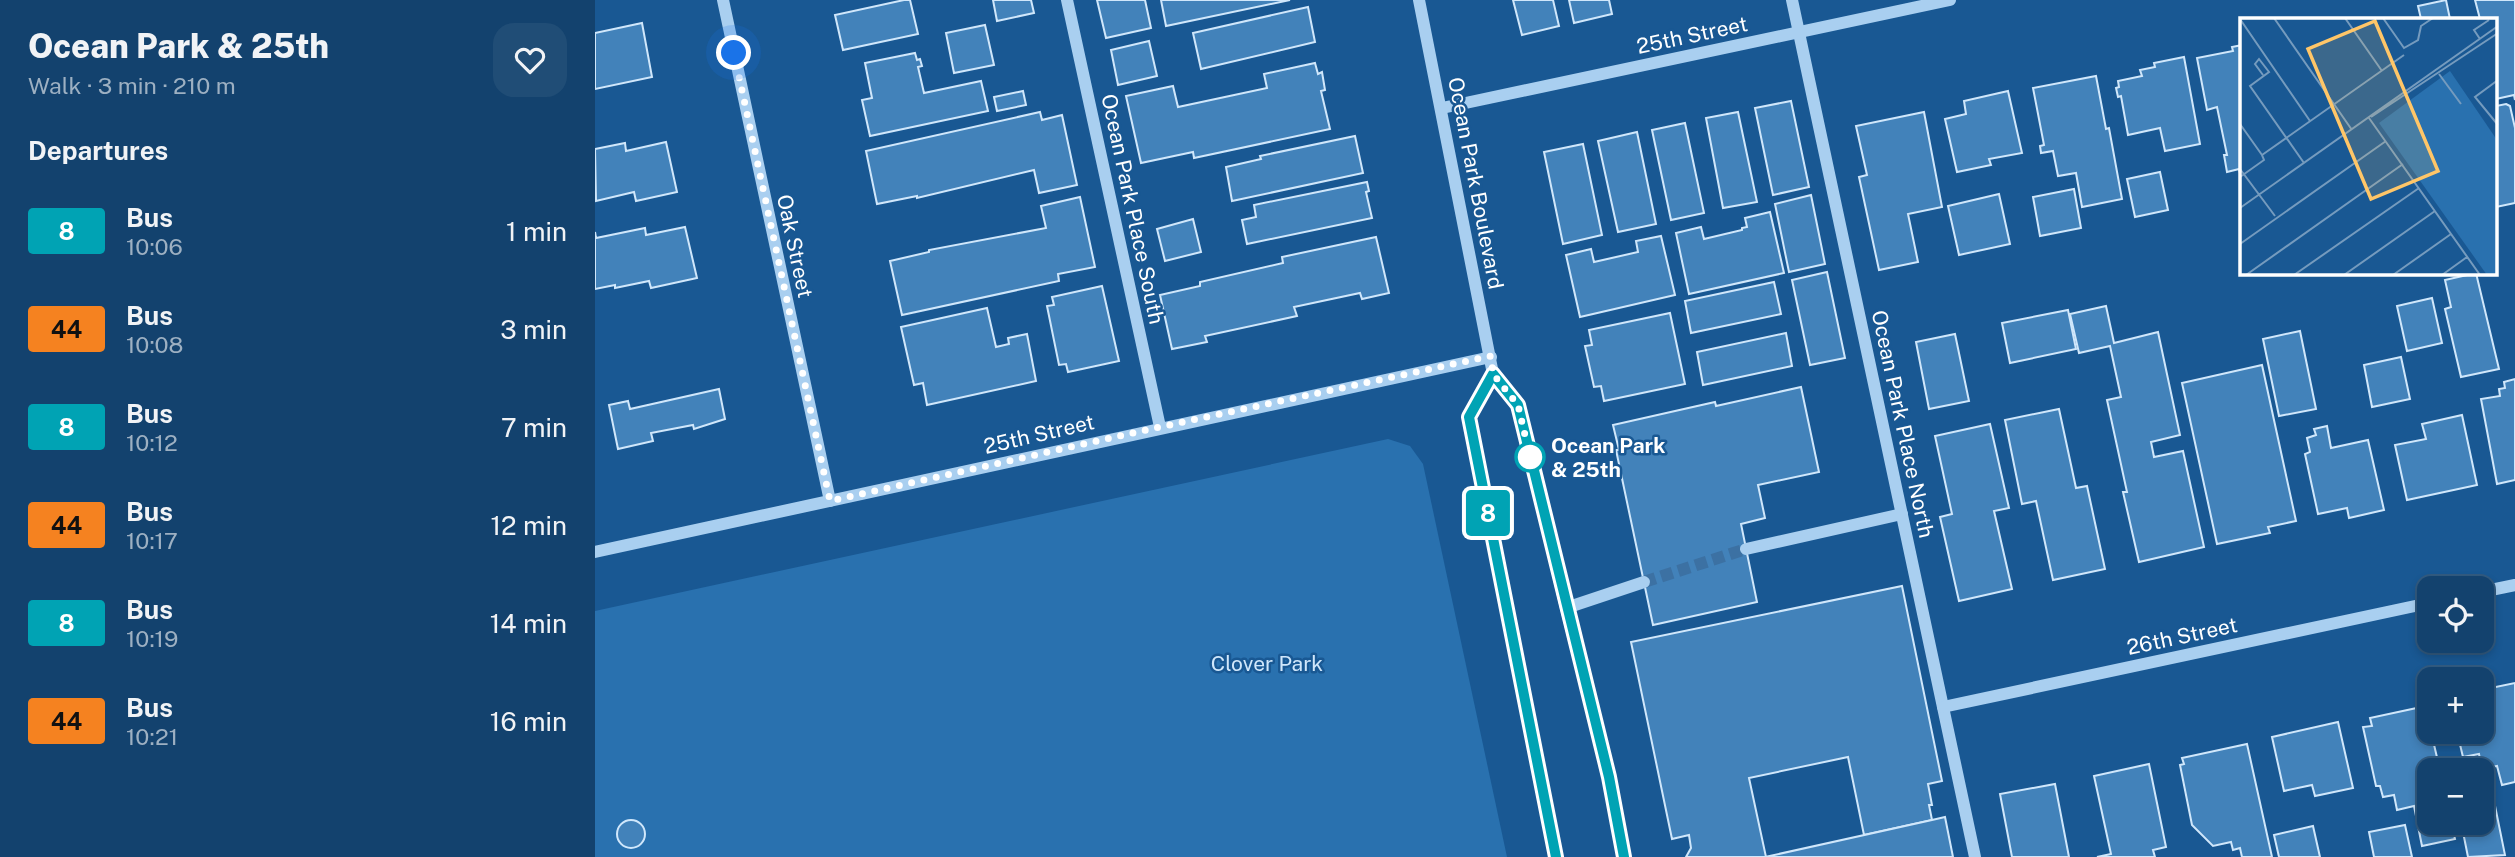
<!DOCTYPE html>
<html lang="en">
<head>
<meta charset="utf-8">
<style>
	body { margin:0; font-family:"Public Sans",sans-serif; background:#204d76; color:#f1f3f6; height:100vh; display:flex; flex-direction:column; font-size:26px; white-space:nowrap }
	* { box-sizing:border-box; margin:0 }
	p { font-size:23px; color:#9db0c2 }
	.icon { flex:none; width:38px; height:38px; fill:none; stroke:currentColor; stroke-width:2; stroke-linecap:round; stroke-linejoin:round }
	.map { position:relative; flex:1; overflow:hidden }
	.drawer { display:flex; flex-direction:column; background:#13426e; width:595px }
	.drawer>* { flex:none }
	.badge { padding:0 14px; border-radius:5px; font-size:24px; line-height:46px }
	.controls { position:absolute; left:1822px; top:576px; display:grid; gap:14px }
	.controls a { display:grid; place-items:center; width:77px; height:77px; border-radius:14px; background:#13426e; box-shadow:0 4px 10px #0003,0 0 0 2px #325b81; font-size:35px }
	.you { position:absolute; width:35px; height:35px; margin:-18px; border:5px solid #fff; border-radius:50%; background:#1a73e8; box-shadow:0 0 0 10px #1a73e833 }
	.map>.badge { position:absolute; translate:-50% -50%; box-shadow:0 0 0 4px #fff }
	h2 { padding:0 28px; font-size:26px; line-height:63px }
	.round { display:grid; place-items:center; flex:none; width:74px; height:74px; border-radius:21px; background:#204d76 }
	.head { display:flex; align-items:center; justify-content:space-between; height:119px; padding:0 28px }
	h1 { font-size:33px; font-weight:800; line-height:52px }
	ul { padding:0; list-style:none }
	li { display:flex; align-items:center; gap:21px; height:98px; padding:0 28px }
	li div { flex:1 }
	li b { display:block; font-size:26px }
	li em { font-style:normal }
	li .badge { min-width:77px; font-weight:700; text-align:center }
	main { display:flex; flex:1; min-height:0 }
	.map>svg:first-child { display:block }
	.green { fill:#2971af }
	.building { fill:#4282ba; stroke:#d0e7fb; stroke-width:2 }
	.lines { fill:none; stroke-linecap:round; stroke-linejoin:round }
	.minor-tunnel { stroke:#3c71a3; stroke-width:12; stroke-dasharray:12 6; stroke-linecap:butt }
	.minor { stroke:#a9cff0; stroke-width:12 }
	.line-casing { stroke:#fff; stroke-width:16 }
	.line { stroke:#00a3b4; stroke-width:10 }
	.walk { stroke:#fff; stroke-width:7; stroke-dasharray:0 12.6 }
	.stop-dot { fill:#fff; stroke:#00a3b4; stroke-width:3.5 }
	.labels { text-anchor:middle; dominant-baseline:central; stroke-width:5; stroke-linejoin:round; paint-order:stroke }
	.street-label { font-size:21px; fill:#fff; stroke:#195893 }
	.stop-label { font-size:21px; font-weight:bold; fill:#fff; stroke:#195893; text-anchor:start }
	.park-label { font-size:21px; fill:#d0e7fb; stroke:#195893 }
	.inset-road { fill:none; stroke:#759bbe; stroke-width:2 }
	.view { fill:#ffc668; fill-opacity:0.15; stroke:#ffc668; stroke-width:3.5 }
	.inset-edge { fill:none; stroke:#fff; stroke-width:3.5 }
</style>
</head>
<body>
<main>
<section class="drawer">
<div class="head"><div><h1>Ocean Park &amp; 25th</h1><p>Walk · 3 min · 210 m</p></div><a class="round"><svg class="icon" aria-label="heart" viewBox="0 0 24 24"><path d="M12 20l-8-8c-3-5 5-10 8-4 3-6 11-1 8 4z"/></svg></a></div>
<h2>Departures</h2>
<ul>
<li><span class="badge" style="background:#00a3b4;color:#fff">8</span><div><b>Bus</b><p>10:06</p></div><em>1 min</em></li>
<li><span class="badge" style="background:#f58220;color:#111">44</span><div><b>Bus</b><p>10:08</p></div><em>3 min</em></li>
<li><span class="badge" style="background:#00a3b4;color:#fff">8</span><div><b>Bus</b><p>10:12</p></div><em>7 min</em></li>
<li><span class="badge" style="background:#f58220;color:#111">44</span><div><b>Bus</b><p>10:17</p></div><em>12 min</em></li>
<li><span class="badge" style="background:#00a3b4;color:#fff">8</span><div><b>Bus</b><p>10:19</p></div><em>14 min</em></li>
<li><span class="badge" style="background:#f58220;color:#111">44</span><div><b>Bus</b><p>10:21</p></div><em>16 min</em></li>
</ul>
</section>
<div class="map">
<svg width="1920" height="857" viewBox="0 0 1920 857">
	<rect width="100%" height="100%" fill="#195893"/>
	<!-- green -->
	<polygon class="green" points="793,439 815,446 828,464 912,857 0,857 0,611"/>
	<!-- building -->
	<g class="building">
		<polygon points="309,0 315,0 323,34 248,50 240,15"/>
		<polygon points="398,0 436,0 439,13 402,21"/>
		<polygon points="502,0 550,0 556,28 511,38"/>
		<polygon points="566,0 695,0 571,26"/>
		<polygon points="918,0 958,0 964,26 927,35"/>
		<polygon points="974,0 1014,0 1017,14 979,23"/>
		<polygon points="1851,0 1855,19 1826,19 1823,6"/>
		<polygon points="1880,0 1920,0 1920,100 1919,95 1901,99 1901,19 1885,19"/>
		<polygon points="713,7 720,42 606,69 598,33"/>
		<polygon points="47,23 57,77 0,89 0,33"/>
		<polygon points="390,25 399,65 359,73 351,33"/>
		<polygon points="554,41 562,76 523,85 516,50"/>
		<polygon points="1647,45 1647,181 1644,169 1632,172 1629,155 1632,155 1622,107 1612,110 1602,58 1638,51 1637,47"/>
		<polygon points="320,53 322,60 325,59 327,66 323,67 329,93 386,81 393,111 275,136 267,100 277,98 270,63"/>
		<polygon points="1589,57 1605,144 1570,151 1565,128 1533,135 1526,96 1523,97 1521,88 1524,87 1523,81 1547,76 1545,70 1560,67 1559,63"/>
		<polygon points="720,63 723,74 727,72 730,90 726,91 735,129 599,158 598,152 546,163 531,96 578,86 583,107 672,88 669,74"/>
		<polygon points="1501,76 1511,129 1514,128 1527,199 1487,207 1481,173 1463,176 1458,151 1446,153 1445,146 1449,145 1438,88"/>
		<polygon points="428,91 431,105 402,111 399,97"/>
		<polygon points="1413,91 1427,153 1394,159 1396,165 1362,172 1350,119 1371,114 1369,101"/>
		<polygon points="1196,101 1214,187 1178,195 1160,108"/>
		<polygon points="1911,104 1915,106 1920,128 1920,203 1901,207 1901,106"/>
		<polygon points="445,112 447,120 467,115 482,185 444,193 439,170 322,198 322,196 282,204 271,151"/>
		<polygon points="1143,112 1162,202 1128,208 1111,118"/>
		<polygon points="1329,112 1347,207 1313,214 1323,262 1284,270 1264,177 1272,175 1261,126"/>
		<polygon points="1090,123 1109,213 1076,220 1057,130"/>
		<polygon points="1042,132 1061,224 1023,232 1003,141"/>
		<polygon points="760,136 768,173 637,201 631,167 666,159 665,156"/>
		<polygon points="71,142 82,192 41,201 39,192 1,201 0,149 30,143 31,151"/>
		<polygon points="988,144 1007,235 968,244 949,152"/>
		<polygon points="1565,172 1573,210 1540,217 1532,179"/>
		<polygon points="772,182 774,191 771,192 777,218 652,244 647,220 661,217 659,205"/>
		<polygon points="1479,189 1486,228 1445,236 1438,197"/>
		<polygon points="1404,194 1415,244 1364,255 1353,206"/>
		<polygon points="1216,195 1230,264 1194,272 1180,204"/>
		<polygon points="485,197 500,267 463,274 464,281 307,315 295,261 334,252 334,250 451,228 446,206"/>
		<polygon points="1175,212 1189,273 1094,294 1081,233 1106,227 1109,239 1147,230 1147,228 1152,227 1150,218"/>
		<polygon points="598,219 606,252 570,261 562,229"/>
		<polygon points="90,227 102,278 56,288 54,281 20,288 20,285 0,289 0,232 1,238 50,228 51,235"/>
		<polygon points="1066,236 1080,295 985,317 971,255 996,249 999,262 1043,252 1041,241"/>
		<polygon points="781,237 794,293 767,299 765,293 699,307 702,316 610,336 612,342 577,349 565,295 605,286 605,282 688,263 687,257"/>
		<polygon points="1232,272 1250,358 1215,365 1197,280"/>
		<polygon points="1881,273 1904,369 1866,377 1850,309 1856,307 1850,280"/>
		<polygon points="1179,282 1186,314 1096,333 1090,301"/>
		<polygon points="507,286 524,361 473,372 471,364 464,365 452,306 459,305 457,297"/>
		<polygon points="1837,298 1847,343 1812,351 1802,306"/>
		<polygon points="1511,306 1519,343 1563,332 1585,435 1556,442 1559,457 1588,451 1609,547 1544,562 1528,492 1532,492 1512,400 1526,397 1515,346 1484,353 1475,314"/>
		<polygon points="392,308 401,347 414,344 413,338 432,334 441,381 332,405 328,383 319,385 306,327"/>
		<polygon points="1473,310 1481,349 1415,363 1407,323"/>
		<polygon points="1075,313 1090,384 1009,401 1006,386 999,387 990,346 997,345 994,330"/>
		<polygon points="1705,331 1721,409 1684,416 1668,339"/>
		<polygon points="1191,333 1197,366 1108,385 1102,352"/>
		<polygon points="1360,334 1374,401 1334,409 1321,342"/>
		<polygon points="1806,357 1815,399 1777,407 1769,365"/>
		<polygon points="1667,365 1701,521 1673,527 1675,533 1622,544 1587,383"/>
		<polygon points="1920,379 1920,480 1902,484 1886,399 1905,396 1904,389 1910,388 1909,382"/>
		<polygon points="1206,387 1224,472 1163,485 1170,518 1146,524 1162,602 1058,625 1021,450 1024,450 1018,425 1120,402 1121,406"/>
		<polygon points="124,389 130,419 99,429 98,425 56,433 58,441 23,449 14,405 33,401 35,409"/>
		<polygon points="1464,409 1481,488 1492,486 1510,569 1458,580 1441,501 1427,504 1410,420"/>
		<polygon points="1867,415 1882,485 1812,500 1800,445 1831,439 1827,424"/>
		<polygon points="1395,424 1414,508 1399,511 1417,589 1364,601 1345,517 1357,514 1340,436"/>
		<polygon points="1732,426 1736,448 1773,440 1789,510 1754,518 1752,508 1723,514 1710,454 1715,452 1712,438 1721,435 1719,429"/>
		<polygon points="1307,586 1347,781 1333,784 1337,805 1334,805 1337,820 1269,835 1253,757 1154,778 1171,857 1091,857 1096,848 1094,835 1077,839 1036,642"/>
		<polygon points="1920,683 1920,782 1907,785 1902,766 1887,769 1884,754 1868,757 1862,732 1886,732 1886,690"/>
		<polygon points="1831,706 1834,732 1836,732 1845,770 1834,770 1834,822 1856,822 1860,839 1827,846 1819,806 1802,810 1799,795 1788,797 1785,786 1781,786 1768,727 1777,726 1775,718"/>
		<polygon points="1743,722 1758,788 1720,796 1717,785 1689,791 1677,737"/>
		<polygon points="1652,744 1677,857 1647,857 1645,848 1638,850 1636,842 1618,846 1597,825 1585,765 1589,764 1587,758"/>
		<polygon points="1554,764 1571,847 1558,850 1560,857 1502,857 1516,854 1499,776"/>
		<polygon points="1460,784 1474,857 1417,857 1405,794"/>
		<polygon points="1898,796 1910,855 1873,857 1866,822 1886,822 1886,798"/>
		<polygon points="1350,817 1358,857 1170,857 1337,820"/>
		<circle cx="36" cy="834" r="14"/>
		<polygon points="1810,825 1817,857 1779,857 1774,832"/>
		<polygon points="1718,826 1725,857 1684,857 1679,835"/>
	</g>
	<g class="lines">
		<!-- minor-tunnel -->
		<polyline class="minor-tunnel" points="1049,582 1151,549"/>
		<!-- minor -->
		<g class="minor">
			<polyline points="128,0 235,501"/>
			<polyline points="472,0 565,427"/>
			<polyline points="824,0 898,374 923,405 971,608 1014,777 1029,857"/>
			<polyline points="1197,0 1380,857"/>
			<polyline points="847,108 1355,0"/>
			<polyline points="898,374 874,417 961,857"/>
			<polyline points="1151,549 1307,514"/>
			<path d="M0,552C299,488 597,420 896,357"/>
			<polyline points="1886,592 1920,585"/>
			<polyline points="971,608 1049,582"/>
			<polyline points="1348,707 1834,603"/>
		</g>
	</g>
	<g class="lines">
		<defs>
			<polyline id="line" points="961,857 874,417 898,374 923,405 1014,777 1029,857"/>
		</defs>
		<!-- line casing -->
		<use href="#line" class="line-casing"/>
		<!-- line -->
		<use href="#line" class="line"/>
		<!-- walk -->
		<polyline class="walk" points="139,53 235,501 565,427 896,356 898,374 923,405 935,457"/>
	</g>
	<!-- markers -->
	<circle class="stop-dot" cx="935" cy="457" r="14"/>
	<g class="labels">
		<!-- street labels -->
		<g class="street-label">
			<text transform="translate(1097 35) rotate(-12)">25th Street</text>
			<text transform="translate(881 183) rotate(79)">Ocean Park Boulevard</text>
			<text transform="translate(538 209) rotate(78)">Ocean Park Place South</text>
			<text transform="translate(200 246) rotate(78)">Oak Street</text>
			<text transform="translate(1308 424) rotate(78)">Ocean Park Place North</text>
			<text transform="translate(444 434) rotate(-13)">25th Street</text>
			<text transform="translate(1587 636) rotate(-12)">26th Street</text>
		</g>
		<!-- stop labels -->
		<g class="stop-label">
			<text x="956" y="445">Ocean Park<tspan x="956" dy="24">&amp; 25th</tspan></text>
		</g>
		<!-- park labels -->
		<g class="park-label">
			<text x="672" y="663">Clover Park</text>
		</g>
	</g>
	<!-- overview -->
	<g transform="translate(1645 18)">
		<rect width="257" height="257" fill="#195893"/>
		<path d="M210,53L257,122V257H247L139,105Z" fill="#2971af"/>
		<path class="inset-road" d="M34,0L112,112M105,0L142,53M143,0L164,30L178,22L181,8L193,0M0,1L70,103M240,21L234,12L249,2M199,56L221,86M23,57L15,46L19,41L29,54L10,68L64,145M258,62L235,79L258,107M131,99L258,15M129,100L240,257M0,106L22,137M0,151L35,198M0,159L24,142L22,137L164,37M0,190L258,8M0,226L146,123M6,257L163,146M54,257L179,170M104,257L195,193M153,257L211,216M202,257L227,239"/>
		<path class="view" d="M135,3L198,153L131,181L68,31Z"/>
		<rect width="257" height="257" class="inset-edge"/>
	</g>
</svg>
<div class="controls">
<a><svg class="icon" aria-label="locate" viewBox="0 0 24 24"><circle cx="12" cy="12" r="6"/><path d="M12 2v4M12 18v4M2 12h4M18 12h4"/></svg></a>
<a>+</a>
<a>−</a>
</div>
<div class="you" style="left:139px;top:53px"></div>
<b class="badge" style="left:893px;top:513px;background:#00a3b4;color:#fff">8</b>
</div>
</main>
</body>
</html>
